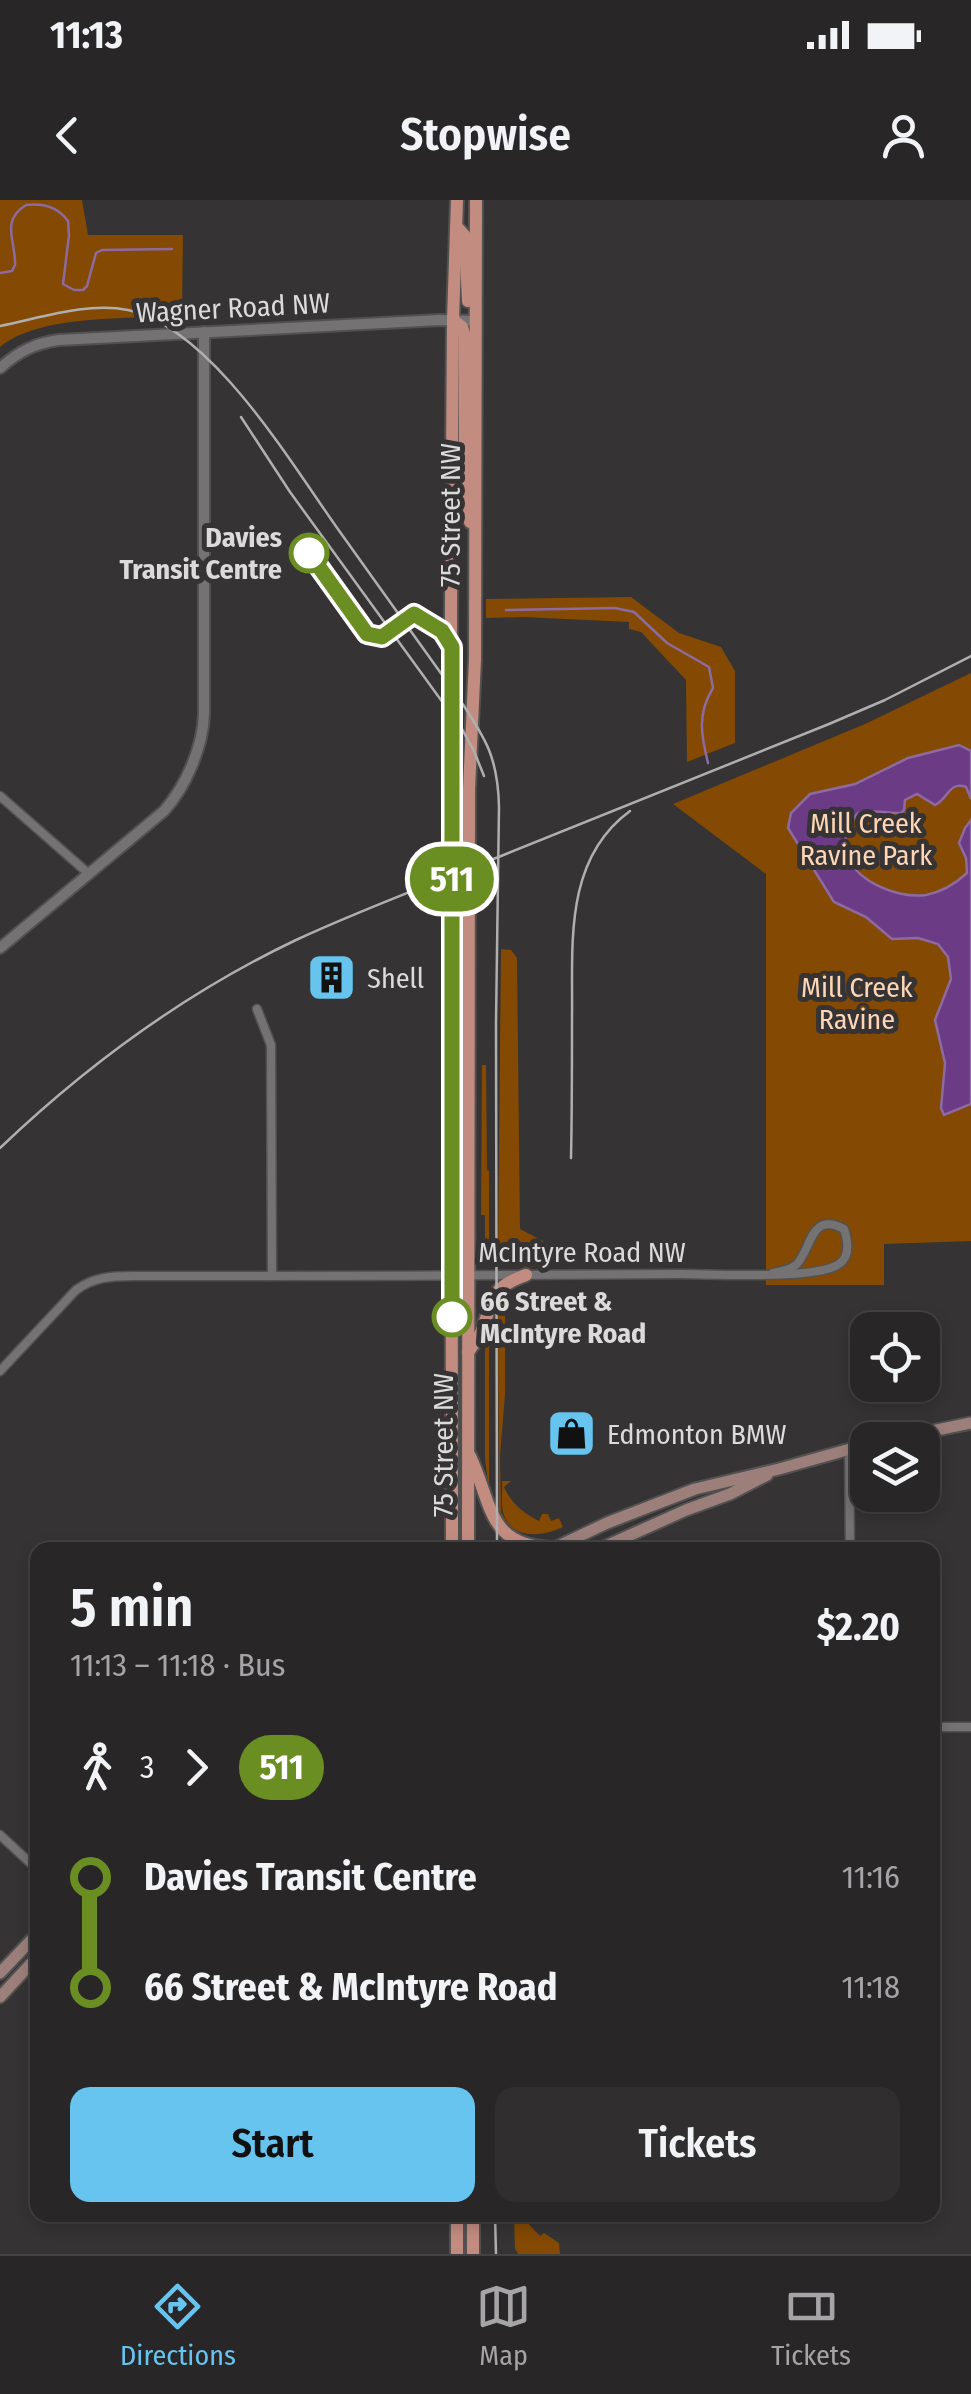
<!DOCTYPE html>
<html lang="en">
<head>
<meta charset="utf-8">
<style>
	body { margin:0; font-family:"Fira Sans Condensed",sans-serif; background:#302e2f; color:#f1f3f6; height:100vh; display:flex; flex-direction:column; font-size:38px; white-space:nowrap }
	* { box-sizing:border-box; margin:0 }
	p { font-size:32px; color:#a5a5a7 }
	.icon { flex:none; width:55px; height:55px; fill:none; stroke:currentColor; stroke-width:2; stroke-linecap:round; stroke-linejoin:round }
	.map { position:relative; flex:1; overflow:hidden }
	.panel { position:absolute; left:30px; top:1342px; width:910px; height:680px; display:flex; flex-direction:column; background:#282627; border-radius:20px; box-shadow:0 5px 15px #0003,0 0 0 2px #444344 }
	.panel>* { flex:none }
	.badge { padding:0 20px; border-radius:32px; font-size:35px; line-height:65px }
	.fabs { position:absolute; left:850px; top:1112px; display:grid; gap:20px }
	.fabs a { display:grid; place-items:center; width:90px; height:90px; border-radius:20px; background:#282627; box-shadow:0 5px 15px #0003,0 0 0 2px #444344; font-size:50px }
	.map>.badge { position:absolute; translate:-50% -50%; box-shadow:0 0 0 5px #fff }
	.legs { display:flex; align-items:center; gap:15px; height:110px; padding:0 40px; font-size:32px }
	.legs p { margin-inline-start:auto }
	.summary { display:flex; align-items:center; justify-content:space-between; height:170px; padding:0 40px }
	h1 { font-size:55px; font-weight:600; line-height:75px }
	.button { display:flex; gap:20px; margin-top:auto; padding:20px 40px }
	.button a { flex:1; height:115px; border-radius:20px; background:#66c4ef; color:#111; font-size:40px; font-weight:600; line-height:115px; text-align:center }
	.button a+a { background:#302e2f; color:#f1f3f6 }
	ul { padding:0 40px; list-style:none }
	li { display:flex; align-items:center; gap:35px; height:110px; font-size:38px }
	li i { display:grid; place-items:center; width:15px; height:100%; margin:0 12px; background:currentColor }
	li i::after { content:''; width:25px; height:25px; margin:-12px; border:8px solid; border-radius:50%; background:#282627 }
	li p { margin-inline-start:auto }
	li:first-child i { background:linear-gradient(#0000 50%,currentColor 0) }
	li:last-child i { background:linear-gradient(currentColor 50%,#0000 0) }
	.status { display:flex; justify-content:space-between; align-items:center; height:70px; padding:0 50px; background:#282627; direction:ltr }
	.status svg { height:28px; fill:currentColor }
	header { display:flex; justify-content:space-between; align-items:center; height:130px; padding:0 40px; background:#282627; font-size:45px; font-weight:600 }
	.dock { display:flex; justify-content:space-around; align-items:center; height:140px; border-top:2px solid #444344; background:#282627; font-size:28px; color:#a5a5a7 }
	.dock a { display:grid; justify-items:center; gap:5px }
	.dock .selected { color:#66c4ef }
	.map>svg:first-child { display:block }
	.green { fill:#844902 }
	.water { fill:#6b3b86; stroke:#8d6ba0; stroke-width:2.5 }
	.lines { fill:none; stroke-linecap:round; stroke-linejoin:round }
	.stream { stroke:#8d6ba0; stroke-width:2.5 }
	.minor-casing { stroke:#525151; stroke-width:11 }
	.tertiary-casing { stroke:#525151; stroke-width:14 }
	.secondary-casing { stroke:#525151; stroke-width:15 }
	.primary-casing { stroke:#525151; stroke-width:16 }
	.minor { stroke:#757273; stroke-width:8 }
	.tertiary { stroke:#757273; stroke-width:10 }
	.secondary { stroke:#9c7f7a; stroke-width:11 }
	.primary { stroke:#c38c80; stroke-width:12 }
	.tram { stroke:#b0afaf; stroke-width:2.5 }
	.rail { stroke:#b0afaf; stroke-width:2.5 }
	.line-1-casing { stroke:#fff; stroke-width:22 }
	.line-1 { stroke:#6b8e23; stroke-width:15 }
	.stop-1-dot { fill:#fff; stroke:#6b8e23; stroke-width:5 }
	.labels { text-anchor:middle; dominant-baseline:central; stroke-width:10; stroke-linejoin:round; paint-order:stroke }
	.street-label { font-size:28px; fill:#dcdbdb; stroke:#363334 }
	.stop-label { font-size:28px; font-weight:bold; fill:#dcdbdb; stroke:#363334; text-anchor:end }
	.park-label { font-size:28px; fill:#fed6b5; stroke:#363334 }
	.poi-label { font-size:28px; fill:#dcdbdb; stroke:#363334; text-anchor:start }
</style>
</head>
<body>
<div class="status"><b>11:13</b><svg viewBox="0 0 49 12"><path d="M0 12V9h3v3zM5 12V6h3v6zM10 12V3h3v9zM15 12V0h3v12zM26 1h20v11H26zM47 4h2v5h-2z"/></svg></div>
<header><svg class="icon" aria-label="back" viewBox="0 0 24 24"><path d="M15 5l-7 7 7 7"/></svg>Stopwise<svg class="icon" aria-label="person" viewBox="0 0 24 24"><circle cx="12" cy="8" r="4"/><path d="M4 21q1-7 8-7t8 7"/></svg></header>
<div class="map">
<svg width="971" height="2054" viewBox="0 0 971 2054">
	<rect width="100%" height="100%" fill="#363334"/>
	<!-- green -->
	<g class="green">
		<path d="M0,0H82L88,35H183L182,116C131,119 39,114 0,147Z"/>
		<polygon points="631,397 679,433 721,447 735,471 735,543 687,562 686,480 641,432 629,429 629,422 523,417 486,418 486,399"/>
		<polygon points="971,473 971,1041 884,1044 884,1085 766,1085 766,674 673,604 865,524"/>
		<polygon points="463,674 463,958 459,914 459,675"/>
		<path d="M501,749L511,750L517,758L520,1029L543,1041L546,1057H549C537,1071 524,1066 507,1066V1051L498,1048Z"/>
		<polygon points="482,865 486,865 487,970 489,971 489,1048 485,1048 485,1015 481,1015"/>
		<polygon points="498,1104 505,1104 505,1194 500,1256 501,1312 512,1331 499,1316"/>
		<polygon points="489,1122 489,1291 485,1259 485,1151"/>
		<path d="M502,1281H511L504,1287C512,1304 522,1312 539,1321L542,1314H548L551,1321L559,1318L563,1327C544,1336 513,1341 504,1315C500,1306 503,1291 502,1281Z"/>
		<polygon points="514,2015 520,2015 540,2036 544,2033 559,2043 560,2054 518,2054 515,2048"/>
	</g>
	<!-- water -->
	<path class="water" d="M959,545L971,551V599L966,587C949,581 948,599 935,605L917,594L905,600L904,610L901,613C891,614 869,609 861,612C855,614 854,618 852,624C848,631 844,638 845,646C848,679 896,699 926,695C942,692 955,684 967,673L966,658L959,643L965,628L971,620V904L944,915L941,908L945,863L935,820L951,779L948,757L938,744L918,738L892,739L866,717L834,702L788,628L791,613L810,594L855,584L908,558Z"/>
	<g class="lines">
		<!-- stream -->
		<g class="stream">
			<path d="M0,73L12,71L15,65C16,41 0,21 26,5C42,3 58,7 68,21L69,35L63,84L74,90H83L87,86L96,53L102,50L172,49"/>
			<path d="M506,410L615,408L634,412L667,443L709,467L713,488C697,514 701,535 708,563"/>
		</g>
		<defs>
			<g id="minor">
				<polyline points="0,596 89,674"/>
				<polyline points="257,809 271,845 272,1076"/>
				<path d="M0,1171L76,1090C94,1077 111,1076 133,1076C316,1076 498,1076 681,1074C712,1074 818,1080 839,1064C851,1056 848,1041 844,1029C811,1011 812,1047 797,1064C791,1070 782,1071 773,1073"/>
				<polyline points="849,1248 850,1350"/>
				<polyline points="932,1527 971,1527"/>
				<polyline points="0,1635 38,1670"/>
			</g>
			<g id="tertiary">
				<path d="M0,168C18,152 35,143 59,140L440,120L476,121"/>
				<path d="M0,748L164,611C186,586 203,547 204,514V132"/>
			</g>
			<g id="secondary">
				<polyline points="888,1240 971,1223"/>
				<polyline points="550,1350 607,1323 695,1289 779,1269 868,1244"/>
				<polyline points="597,1350 686,1310 730,1294 767,1275"/>
				<polyline points="0,1773 38,1733"/>
				<polyline points="0,1797 38,1756"/>
			</g>
			<g id="primary">
				<polyline points="456,26 465,36 468,101"/>
				<polyline points="453,120 462,127 465,137 465,298 470,322"/>
				<path d="M468,1152C473,1145 479,1138 482,1130C494,1098 490,1088 526,1075"/>
				<path d="M470,1256C493,1305 487,1346 553,1348"/>
				<polyline points="452,1350 451,409 453,120 457,0"/>
				<polyline points="468,1350 469,589 475,459 476,0"/>
				<polyline points="457,2015 457,2054"/>
				<polyline points="473,2015 473,2054"/>
			</g>
		</defs>
		<!-- minor casing -->
		<use href="#minor" class="minor-casing"/>
		<!-- tertiary casing -->
		<use href="#tertiary" class="tertiary-casing"/>
		<!-- secondary casing -->
		<use href="#secondary" class="secondary-casing"/>
		<!-- primary casing -->
		<use href="#primary" class="primary-casing"/>
		<!-- minor -->
		<use href="#minor" class="minor"/>
		<!-- tertiary -->
		<use href="#tertiary" class="tertiary"/>
		<!-- secondary -->
		<use href="#secondary" class="secondary"/>
		<!-- primary -->
		<use href="#primary" class="primary"/>
		<!-- tram -->
		<g class="tram">
			<path d="M0,126C41,118 86,102 128,110C212,128 292,265 340,332C380,388 420,444 460,500C486,539 498,558 499,607L496,823L497,1350"/>
			<polyline points="241,217 290,292 462,529 474,551 484,576"/>
			<polyline points="495,2015 496,2054"/>
		</g>
		<!-- rail -->
		<g class="rail">
			<path d="M0,948C87,865 187,792 296,740C365,708 436,682 506,654C614,611 722,568 829,524L885,500L971,456"/>
			<path d="M571,958C572,912 572,865 572,818C573,746 563,660 630,611"/>
		</g>
	</g>
	<g class="lines">
		<defs>
			<polyline id="line-1" points="309,353 367,434 382,437 414,414 442,431 452,447 452,1117"/>
		</defs>
		<!-- line-1 casing -->
		<use href="#line-1" class="line-1-casing"/>
		<!-- line-1 -->
		<use href="#line-1" class="line-1"/>
	</g>
	<!-- icons -->
	<defs>
		<symbol id="building-square" viewBox="-11 -11 22 22"><rect x="-9" y="-9" width="18" height="18" rx="4" fill="#66c4ef" stroke="#363334"/><path d="M-4-6H4V6H1V3H-1V6H-4ZM-2.5-4.3h1.7v1.8h-1.7ZM.8-4.3h1.7v1.8H.8ZM-2.5-1h1.7V.8h-1.7ZM.8-1h1.7V.8H.8Z" fill="#111"/></symbol>
		<symbol id="shop-square" viewBox="-11 -11 22 22"><rect x="-9" y="-9" width="18" height="18" rx="4" fill="#66c4ef" stroke="#363334"/><path d="M-5-2.5h2.3a2.7 3.5 0 0 1 5.4 0H5L5.5 6h-11ZM-1.5-2.5h3a1.5 2.3 0 0 0-3 0Z" fill="#111"/></symbol>
	</defs>
	<g fill-rule="evenodd">
		<use href="#building-square" x="304" y="750" width="55" height="55"/>
		<use href="#shop-square" x="544" y="1206" width="55" height="55"/>
	</g>
	<!-- markers -->
	<g class="stop-1-dot">
		<circle cx="309" cy="353" r="18"/>
		<circle cx="452" cy="1117" r="18"/>
	</g>
	<g class="labels">
		<!-- street labels -->
		<g class="street-label">
			<text transform="translate(233 108) rotate(-3)">Wagner Road NW</text>
			<text transform="translate(450 315) rotate(-90)">75 Street NW</text>
			<text x="582" y="1052">McIntyre Road NW</text>
			<text transform="translate(443 1245) rotate(-90)">75 Street NW</text>
		</g>
		<!-- stop labels -->
		<g class="stop-label">
			<text x="282" y="337">Davies<tspan x="282" dy="32">Transit Centre</tspan></text>
			<text x="480" y="1101" text-anchor="start">66 Street &amp;<tspan x="480" dy="32">McIntyre Road</tspan></text>
		</g>
		<!-- park labels -->
		<g class="park-label">
			<text x="866" y="623">Mill Creek<tspan x="866" dy="32">Ravine Park</tspan></text>
			<text x="857" y="787">Mill Creek<tspan x="857" dy="32">Ravine</tspan></text>
		</g>
		<!-- poi labels -->
		<g class="poi-label">
			<text x="367" y="778">Shell</text>
			<text x="607" y="1234">Edmonton BMW</text>
		</g>
	</g>
</svg>
<div class="fabs">
<a><svg class="icon" aria-label="locate" viewBox="0 0 24 24"><circle cx="12" cy="12" r="6"/><path d="M12 2v4M12 18v4M2 12h4M18 12h4"/></svg></a>
<a><svg class="icon" aria-label="layers" viewBox="0 0 24 24"><path d="M12 4l9 5-9 5-9-5zM3 14l9 5 9-5"/></svg></a>
</div>
<b class="badge" style="left:452px;top:679px;background:#6b8e23;color:#fff">511</b>
<section class="panel">
<div class="summary"><div><h1>5 min</h1><p>11:13 – 11:18 · Bus</p></div><b>$2.20</b></div>
<div class="legs"><svg class="icon" aria-label="walk" viewBox="0 0 24 24"><circle cx="13" cy="4" r="2"/><path d="M13 8l-2 6 4 7M11 14l-3 7M7 12l3-4h3l4 4"/></svg>3<svg class="icon" aria-label="forward" viewBox="0 0 24 24"><path d="M9 5l7 7-7 7"/></svg><b class="badge" style="background:#6b8e23;color:#fff">511</b></div>
<ul>
<li><i style="color:#6b8e23"></i><b>Davies Transit Centre</b><p>11:16</p></li>
<li><i style="color:#6b8e23"></i><b>66 Street &amp; McIntyre Road</b><p>11:18</p></li>
</ul>
<div class="button"><a>Start</a><a>Tickets</a></div>
</section>
</div>
<nav class="dock">
<a class="selected"><svg class="icon" aria-label="directions" viewBox="0 0 24 24"><path d="M12 3l9 9-9 9-9-9zM9 14v-3h6M13 9l2 2-2 2"/></svg>Directions</a>
<a><svg class="icon" aria-label="map" viewBox="0 0 24 24"><path d="M3 6l6-2 6 2 6-2v14l-6 2-6-2-6 2zM9 4v14M15 6v14"/></svg>Map</a>
<a><svg class="icon" aria-label="tickets" viewBox="0 0 24 24"><path d="M3 7h18v10H3zM15 7v10"/></svg>Tickets</a>
</nav>
</body>
</html>
